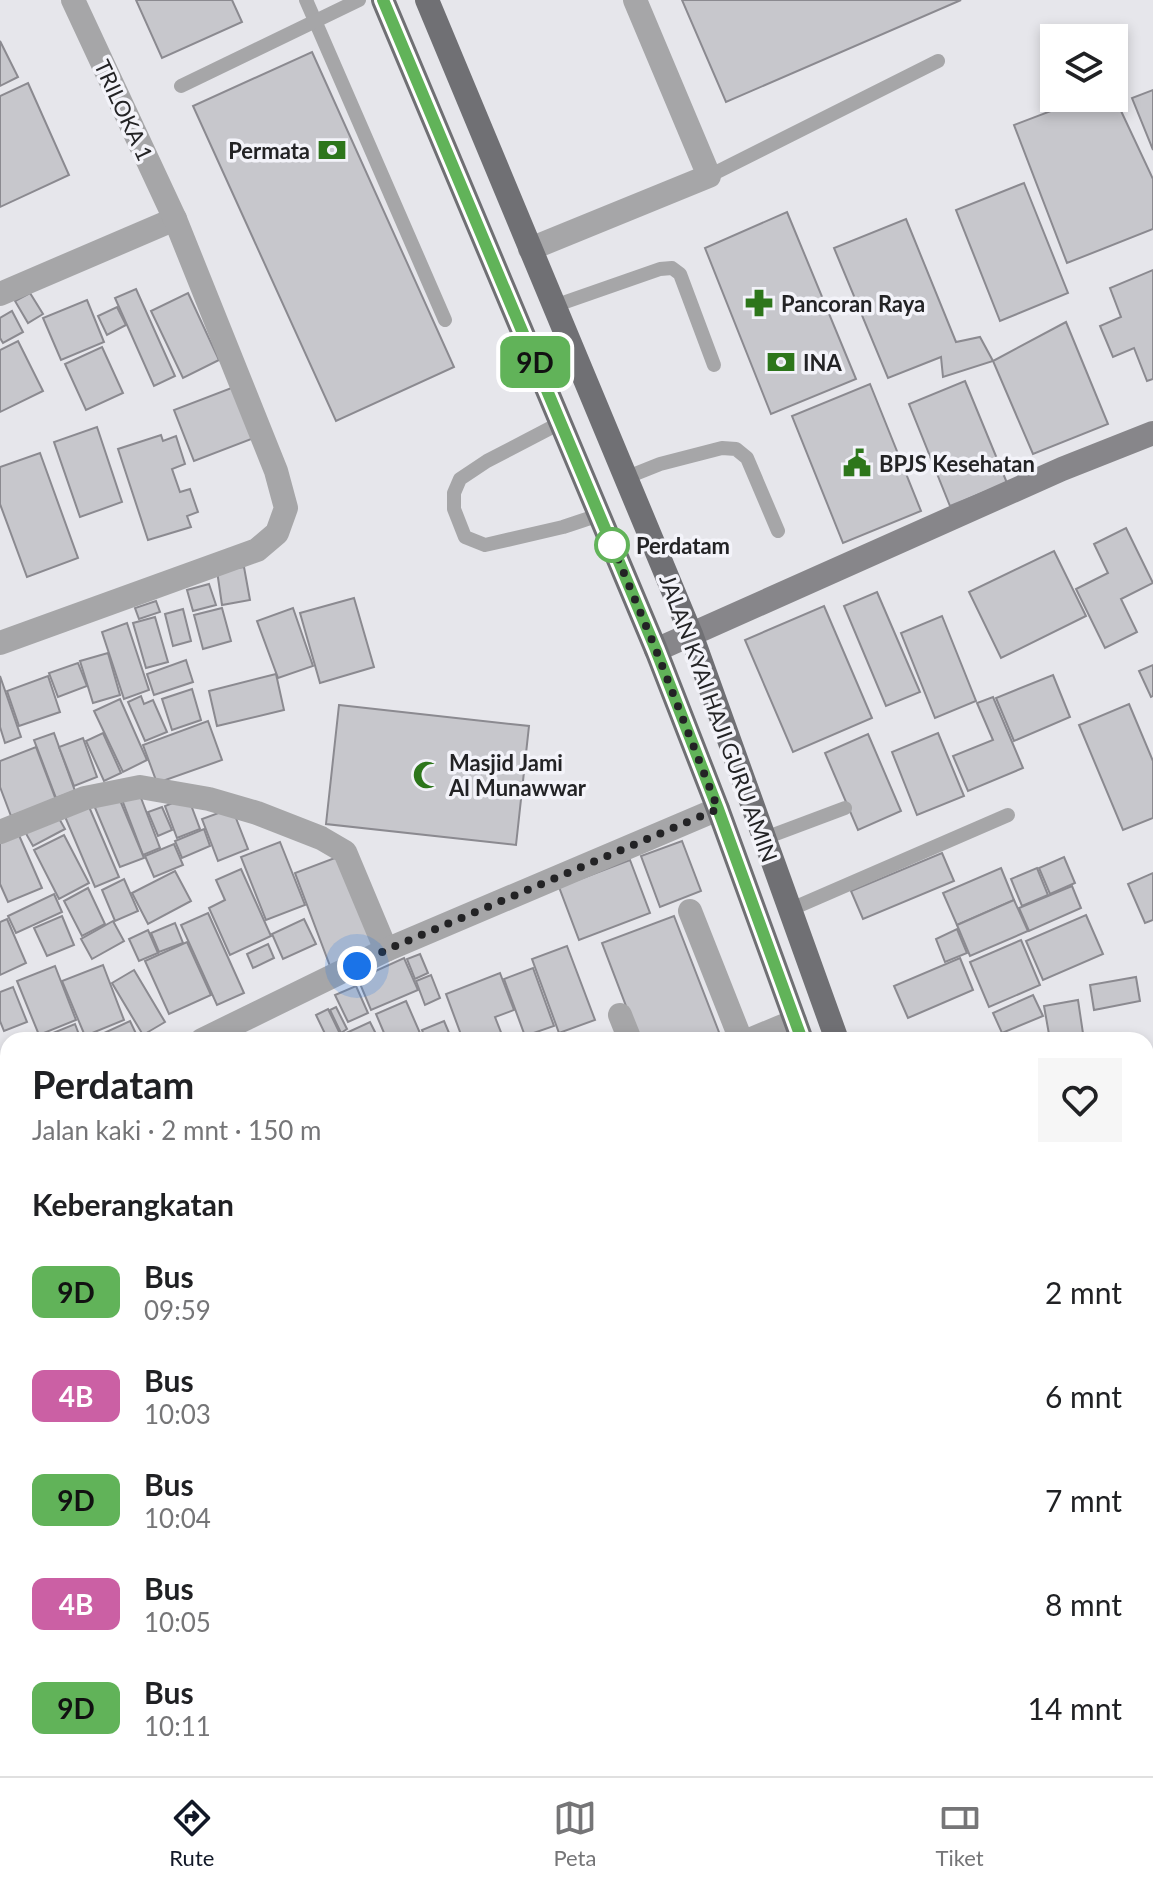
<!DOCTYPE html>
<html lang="id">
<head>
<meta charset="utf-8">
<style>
	body { margin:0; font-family:Lato,sans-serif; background:#f6f6f6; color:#202124; height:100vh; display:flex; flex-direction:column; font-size:30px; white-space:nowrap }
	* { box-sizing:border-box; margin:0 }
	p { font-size:26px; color:#757577 }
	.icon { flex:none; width:44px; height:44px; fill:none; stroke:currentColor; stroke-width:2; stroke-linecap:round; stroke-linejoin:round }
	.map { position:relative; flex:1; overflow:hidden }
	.side { position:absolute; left:0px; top:1032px; width:1154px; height:744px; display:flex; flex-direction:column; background:#fff; border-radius:24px 24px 0 0; box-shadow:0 4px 12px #0003 }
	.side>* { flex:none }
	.badge { padding:0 16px; border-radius:12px; font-size:28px; line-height:52px }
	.tools { position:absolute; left:1040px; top:24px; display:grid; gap:16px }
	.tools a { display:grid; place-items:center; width:88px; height:88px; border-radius:0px; background:#fff; box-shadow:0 4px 12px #0003; font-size:40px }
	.you { position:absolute; width:40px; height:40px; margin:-20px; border:6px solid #fff; border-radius:50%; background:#1a73e8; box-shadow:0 0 0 12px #1a73e833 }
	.map>.badge { position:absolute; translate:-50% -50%; box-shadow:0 0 0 4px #fff }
	h2 { padding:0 32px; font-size:30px; line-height:72px }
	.round { display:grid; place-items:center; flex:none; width:84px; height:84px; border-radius:0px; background:#f6f6f6 }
	.overview { display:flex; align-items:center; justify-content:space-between; height:136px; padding:0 32px }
	h1 { font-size:38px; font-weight:700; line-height:60px }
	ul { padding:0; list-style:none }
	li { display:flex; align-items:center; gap:24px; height:104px; padding:0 32px }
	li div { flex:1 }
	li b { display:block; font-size:30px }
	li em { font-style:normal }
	li .badge { min-width:88px; font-weight:700; text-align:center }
	.dock { display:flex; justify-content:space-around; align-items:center; height:112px; border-top:2px solid #e0e0e0; background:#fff; font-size:22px; color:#757577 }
	.dock a { display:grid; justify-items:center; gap:4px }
	.dock .active { color:#111827 }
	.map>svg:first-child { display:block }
	.building { fill:#c7c7cc; stroke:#8b8a90; stroke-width:2 }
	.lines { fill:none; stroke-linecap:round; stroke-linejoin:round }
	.lane { stroke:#a6a6a8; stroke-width:14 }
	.street { stroke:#a6a6a8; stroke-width:24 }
	.secondary { stroke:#87868a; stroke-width:24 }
	.primary { stroke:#707074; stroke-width:24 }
	.line-casing { stroke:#fff; stroke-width:18 }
	.line { stroke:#61b359; stroke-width:12 }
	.walk { stroke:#232325; stroke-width:8; stroke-dasharray:0 14.4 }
	.stop-dot { fill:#fff; stroke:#61b359; stroke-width:4 }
	.labels { text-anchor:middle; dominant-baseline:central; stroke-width:7; stroke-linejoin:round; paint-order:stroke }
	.street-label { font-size:22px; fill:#232325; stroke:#f3f3f9 }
	.poi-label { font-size:22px; font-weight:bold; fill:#232325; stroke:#f3f3f9; text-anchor:start }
	.stop-label { font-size:22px; font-weight:bold; fill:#232325; stroke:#f3f3f9; text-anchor:start }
</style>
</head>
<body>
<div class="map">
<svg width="1153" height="1776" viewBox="0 0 1153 1776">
	<rect width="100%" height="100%" fill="#e6e6eb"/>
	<!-- building -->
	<g class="building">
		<polygon points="136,0 232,0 242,22 162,58"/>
		<polygon points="682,0 961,0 726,102"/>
		<polygon points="0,41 18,77 0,86"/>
		<polygon points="312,52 454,367 336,421 193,106"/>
		<polygon points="28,83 69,175 0,207 0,96"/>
		<polygon points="1153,90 1153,150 1132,98"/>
		<polygon points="1114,96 1153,179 1153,229 1067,263 1014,125 1085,98 1114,98"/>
		<polygon points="1024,183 1068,293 1000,321 956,210"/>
		<polygon points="787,212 856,379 771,414 705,248"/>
		<polygon points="906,219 956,342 980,337 993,361 943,377 941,357 888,378 834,248"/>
		<polygon points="1153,270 1153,379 1147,381 1134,348 1113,357 1100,326 1121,317 1110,288"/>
		<polygon points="136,289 175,376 154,386 115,298"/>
		<polygon points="30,293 43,314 28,323 15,301"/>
		<polygon points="188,293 219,360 183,378 151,311"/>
		<polygon points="87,300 104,342 61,360 43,318"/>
		<polygon points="117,307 126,325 107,335 98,316"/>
		<polygon points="12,311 23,332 3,343 0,338 0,318"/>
		<polygon points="1066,322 1108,424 1033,454 993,361"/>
		<polygon points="18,341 43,391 0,412 0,350"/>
		<polygon points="102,347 123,393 86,410 65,364"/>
		<polygon points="965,381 1007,483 950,506 909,404"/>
		<polygon points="870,384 921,511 843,543 792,416"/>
		<polygon points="234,387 254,438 194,461 174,410"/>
		<polygon points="97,427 122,502 80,517 54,442"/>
		<polygon points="161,435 163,441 176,436 185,464 172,469 180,492 190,489 198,512 187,516 191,527 148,540 118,449"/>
		<polygon points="40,453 78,558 27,577 0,504 0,467"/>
		<polygon points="1126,528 1153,583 1121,599 1137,632 1105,648 1076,589 1108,573 1094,544"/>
		<polygon points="1054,551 1086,616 1001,658 969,592"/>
		<polygon points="244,567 250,600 222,605 217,571"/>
		<polygon points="209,584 216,605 193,611 187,590"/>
		<polygon points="877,592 920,692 886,706 844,606"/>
		<polygon points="354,598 374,667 320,683 300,613"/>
		<polygon points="156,601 160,612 139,619 135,608"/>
		<polygon points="824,606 872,718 793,752 745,640"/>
		<polygon points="222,608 231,641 203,649 194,615"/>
		<polygon points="293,608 313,666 278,678 257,621"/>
		<polygon points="183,609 191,641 173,646 165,614"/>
		<polygon points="942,616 976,701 935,718 901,633"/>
		<polygon points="155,617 168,662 146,668 133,623"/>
		<polygon points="127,623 149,690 124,699 102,632"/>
		<polygon points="108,653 120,695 93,703 80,661"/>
		<polygon points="186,660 193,682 154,695 147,674"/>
		<polygon points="78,663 87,686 58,697 49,673"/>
		<polygon points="1153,665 1153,696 1151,697 1139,671"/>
		<polygon points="276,674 284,710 217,726 209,691"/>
		<polygon points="1053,675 1070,717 1014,741 996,698"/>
		<polygon points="0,676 21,737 5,743 0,727"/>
		<polygon points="48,676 60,712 19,726 7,691"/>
		<polygon points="192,689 201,720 172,730 162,699"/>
		<polygon points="141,696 144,704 153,700 167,732 145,741 128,702"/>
		<polygon points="993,697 1023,768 968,791 953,756 993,740 977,703"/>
		<polygon points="120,699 147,760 123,772 94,711"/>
		<polygon points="1129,704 1153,761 1153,818 1123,830 1079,725"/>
		<polygon points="339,705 529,726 516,845 326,824"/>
		<polygon points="208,721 222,760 157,783 143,745"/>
		<polygon points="54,733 75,791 56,798 34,740"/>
		<polygon points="103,733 121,773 104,781 86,741"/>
		<polygon points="938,733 964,796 917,815 892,752"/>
		<polygon points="868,734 901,811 858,830 825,753"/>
		<polygon points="83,738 97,777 74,786 59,747"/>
		<polygon points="36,747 56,800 11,816 0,787 0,761"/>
		<polygon points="138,790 160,848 143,855 121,797"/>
		<polygon points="117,793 144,858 120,867 93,803"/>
		<polygon points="188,797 200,829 177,838 165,806"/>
		<polygon points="87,802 119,877 95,887 63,812"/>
		<polygon points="162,807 172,830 158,836 148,812"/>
		<polygon points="232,808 248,849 218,861 202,819"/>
		<polygon points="56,813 65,829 33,846 24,830"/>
		<polygon points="204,829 210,846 182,858 175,841"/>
		<polygon points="18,833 42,888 8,902 0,884 0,840"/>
		<polygon points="64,835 89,883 59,899 34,850"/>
		<polygon points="682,841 701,891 660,907 641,856"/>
		<polygon points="280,842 305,905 266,920 241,857"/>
		<polygon points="174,844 183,865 154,877 145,856"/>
		<polygon points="942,853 954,881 863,919 851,891"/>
		<polygon points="340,856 375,950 330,966 295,873"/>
		<polygon points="1064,857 1075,883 1050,894 1039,868"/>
		<polygon points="630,860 650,913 579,940 559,887"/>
		<polygon points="1001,868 1014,900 957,925 943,893"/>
		<polygon points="1037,868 1048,895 1022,906 1011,879"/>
		<polygon points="241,869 271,936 230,955 209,908 225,900 216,880"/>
		<polygon points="175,871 191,901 148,924 132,893"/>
		<polygon points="1153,873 1153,920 1145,923 1128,884"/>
		<polygon points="124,879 138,911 115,921 102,890"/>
		<polygon points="1072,886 1081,908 1029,931 1019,908"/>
		<polygon points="88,888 105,924 82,936 64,901"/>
		<polygon points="54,894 62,912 16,933 8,916"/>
		<polygon points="1014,900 1028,931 970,956 957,925"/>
		<polygon points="208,913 244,993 217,1005 181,925"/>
		<polygon points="1086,915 1103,954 1043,980 1026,941"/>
		<polygon points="62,916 74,945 47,956 34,928"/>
		<polygon points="674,916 722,1040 639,1040 602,943"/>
		<polygon points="7,919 26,963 0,975 0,922"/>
		<polygon points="304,919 316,944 283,959 272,934"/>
		<polygon points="113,921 124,941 92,959 81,939"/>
		<polygon points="175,923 183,943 159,952 151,933"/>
		<polygon points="957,929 967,953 945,962 936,939"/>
		<polygon points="148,930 158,953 139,961 129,939"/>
		<polygon points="1021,940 1040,985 989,1007 970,962"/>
		<polygon points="187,942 211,995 169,1014 145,961"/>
		<polygon points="268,944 274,958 253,968 247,954"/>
		<polygon points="567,946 595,1020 559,1033 532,959"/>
		<polygon points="420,954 428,973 415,979 407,959"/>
		<polygon points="404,958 418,990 371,1010 358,979"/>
		<polygon points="960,958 973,990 908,1018 894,986"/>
		<polygon points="103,965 124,1020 85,1036 62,981"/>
		<polygon points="55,966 76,1020 39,1035 17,981"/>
		<polygon points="533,968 554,1026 525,1036 504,979"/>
		<polygon points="134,970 165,1022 143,1035 112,983"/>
		<polygon points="500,973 514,1010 495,1017 504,1040 463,1040 446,994"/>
		<polygon points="431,975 440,998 425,1005 416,981"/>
		<polygon points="1136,977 1140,1001 1094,1010 1090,985"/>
		<polygon points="356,986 368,1013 348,1022 335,995"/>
		<polygon points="13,987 27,1022 4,1031 0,1021 0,992"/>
		<polygon points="1033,995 1043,1016 1002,1033 993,1013"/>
		<polygon points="1078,1000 1084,1040 1050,1040 1044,1006"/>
		<polygon points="406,1001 423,1040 387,1040 376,1014"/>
		<polygon points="336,1007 347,1029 341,1033 330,1010"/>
		<polygon points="328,1009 343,1040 328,1040 316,1015"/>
		<polygon points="130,1021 139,1040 89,1040"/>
		<polygon points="444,1021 452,1040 426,1040 422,1030"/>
		<polygon points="370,1022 379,1040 347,1040 344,1034"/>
		<polygon points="75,1024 81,1040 44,1040 43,1037"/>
		<polygon points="0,1061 3,1070 8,1068 8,1110 0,1113"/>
		<polygon points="1153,1114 1153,1199 1146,1201 1146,1117"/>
		<polygon points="1153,1323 1153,1359 1146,1362 1146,1325"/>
		<polygon points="8,1391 8,1418 0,1422 0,1395"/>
		<polygon points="8,1517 8,1580 0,1584 0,1521"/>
		<polygon points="8,1673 8,1737 0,1720 0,1677"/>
		<polygon points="87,1768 129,1768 133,1776 70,1776"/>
		<polygon points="186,1768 205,1768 209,1776 178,1776 176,1772"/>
		<polygon points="214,1768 240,1768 243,1773 237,1776 218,1776"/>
		<polygon points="537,1768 574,1768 575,1770 562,1776 541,1776"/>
		<polygon points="633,1768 859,1768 863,1776 637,1776"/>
	</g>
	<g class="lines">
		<!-- lane -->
		<g class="lane">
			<polyline points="306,0 445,320"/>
			<polyline points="181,86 359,0"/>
			<polyline points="709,176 938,61"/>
			<polyline points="554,306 660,269 672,268 680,274 714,365"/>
			<polyline points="560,423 487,461 460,479 454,493 454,509 465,537 485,545 563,527 599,515"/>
			<polyline points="625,478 660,464 722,448 736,449 747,458 778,531"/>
			<polyline points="765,838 845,808"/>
			<polyline points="789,910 1008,815"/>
			<polyline points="1146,1279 1153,1280"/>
			<polyline points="1146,1386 1153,1383"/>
			<polyline points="1146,1452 1153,1450"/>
			<polyline points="580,1768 581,1776"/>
			<polyline points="938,1768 939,1776"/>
			<polyline points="1014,1776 1035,1768"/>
		</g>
		<!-- street -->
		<g class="street">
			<polyline points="530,249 709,176 635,0"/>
			<polyline points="0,294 175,219"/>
			<polyline points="0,643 257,550 277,533 286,508 276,471 175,219 73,0"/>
			<polyline points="0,832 85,798 140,787 209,799 257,813 321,838 345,852 386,950"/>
			<polyline points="690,911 741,1040"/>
			<polyline points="620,1015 630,1040"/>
			<polyline points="202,1040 386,950 718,809"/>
			<polyline points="749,1040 795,1021"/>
			<polyline points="0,1137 8,1133"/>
			<polyline points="0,1234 8,1253"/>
			<polyline points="0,1642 8,1638"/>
			<polyline points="1146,1650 1153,1647"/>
			<polyline points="0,1749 8,1744"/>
			<polyline points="137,1768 141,1776"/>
		</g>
		<!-- secondary -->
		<polyline class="secondary" points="656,650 1062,469 1153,433"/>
		<!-- primary -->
		<g class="primary">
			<polyline points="383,0 656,650 718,809 802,1040"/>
			<polyline points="427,0 691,634 837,1040"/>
			<polyline points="1059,1768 1062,1776"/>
			<polyline points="1093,1768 1096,1776"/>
		</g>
	</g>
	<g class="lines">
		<defs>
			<polyline id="line" points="383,0 656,650 718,809 802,1040"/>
		</defs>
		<!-- line casing -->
		<use href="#line" class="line-casing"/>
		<!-- line -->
		<use href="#line" class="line"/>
		<!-- walk -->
		<polyline class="walk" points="357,966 386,950 718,809 656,650 611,542 612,545"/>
	</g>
	<!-- icons -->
	<defs>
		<symbol id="bank-bare" viewBox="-9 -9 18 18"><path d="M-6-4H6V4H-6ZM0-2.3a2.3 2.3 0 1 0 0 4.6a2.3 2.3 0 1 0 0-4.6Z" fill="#2d761b" stroke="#f3f3f9" stroke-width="2.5" paint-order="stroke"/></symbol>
		<symbol id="pharmacy-bare" viewBox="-9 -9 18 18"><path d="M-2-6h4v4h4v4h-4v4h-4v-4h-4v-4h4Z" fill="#2d761b" stroke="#f3f3f9" stroke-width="2.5" paint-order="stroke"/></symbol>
		<symbol id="civic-bare" viewBox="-9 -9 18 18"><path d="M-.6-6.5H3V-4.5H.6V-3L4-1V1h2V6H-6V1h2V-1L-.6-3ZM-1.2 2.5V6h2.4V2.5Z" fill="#2d761b" stroke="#f3f3f9" stroke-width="2.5" paint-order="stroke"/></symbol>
		<symbol id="mosque-bare" viewBox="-9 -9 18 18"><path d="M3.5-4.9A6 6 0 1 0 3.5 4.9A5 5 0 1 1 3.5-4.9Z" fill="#2d761b" stroke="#f3f3f9" stroke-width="2.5" paint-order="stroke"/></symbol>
	</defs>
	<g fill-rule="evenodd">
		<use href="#bank-bare" x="312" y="130" width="40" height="40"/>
		<use href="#pharmacy-bare" x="739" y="283" width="40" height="40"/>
		<use href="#bank-bare" x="761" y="342" width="40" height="40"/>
		<use href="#civic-bare" x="837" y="443" width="40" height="40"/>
		<use href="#mosque-bare" x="407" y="755" width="40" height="40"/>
	</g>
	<!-- markers -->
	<circle class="stop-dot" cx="612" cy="545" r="16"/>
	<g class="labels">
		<!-- street labels -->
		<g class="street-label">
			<text transform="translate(124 110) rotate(65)">TRILOKA 1</text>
			<text transform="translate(719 718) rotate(70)">JALAN KYAI HAJI GURU AMIN</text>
		</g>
		<!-- poi labels -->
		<g class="poi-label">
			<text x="310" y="150" text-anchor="end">Permata</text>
			<text x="781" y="303">Pancoran Raya</text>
			<text x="803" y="362">INA</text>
			<text x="879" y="463">BPJS Kesehatan</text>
			<text x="449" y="762">Masjid Jami<tspan x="449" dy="25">Al Munawwar</tspan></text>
		</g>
		<!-- stop labels -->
		<g class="stop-label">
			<text x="636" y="545">Perdatam</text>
		</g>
	</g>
</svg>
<div class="tools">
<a><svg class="icon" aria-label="layers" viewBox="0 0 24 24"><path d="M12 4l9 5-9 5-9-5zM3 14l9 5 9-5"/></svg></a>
</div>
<div class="you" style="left:357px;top:966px"></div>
<b class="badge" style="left:535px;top:362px;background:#61b359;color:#111">9D</b>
<section class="side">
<div class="overview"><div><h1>Perdatam</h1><p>Jalan kaki · 2 mnt · 150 m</p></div><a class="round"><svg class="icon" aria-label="heart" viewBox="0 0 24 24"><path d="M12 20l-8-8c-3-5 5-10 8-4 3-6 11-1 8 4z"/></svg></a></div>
<h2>Keberangkatan</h2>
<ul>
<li><span class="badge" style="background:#61b359;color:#111">9D</span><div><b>Bus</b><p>09:59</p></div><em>2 mnt</em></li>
<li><span class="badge" style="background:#cb60a4;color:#fff">4B</span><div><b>Bus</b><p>10:03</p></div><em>6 mnt</em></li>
<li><span class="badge" style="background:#61b359;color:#111">9D</span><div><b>Bus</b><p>10:04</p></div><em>7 mnt</em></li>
<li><span class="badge" style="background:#cb60a4;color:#fff">4B</span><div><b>Bus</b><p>10:05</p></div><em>8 mnt</em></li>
<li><span class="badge" style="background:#61b359;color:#111">9D</span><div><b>Bus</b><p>10:11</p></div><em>14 mnt</em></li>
</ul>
</section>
</div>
<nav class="dock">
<a class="active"><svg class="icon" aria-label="directions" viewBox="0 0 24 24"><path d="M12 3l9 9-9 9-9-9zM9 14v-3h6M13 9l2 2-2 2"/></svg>Rute</a>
<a><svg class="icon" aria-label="map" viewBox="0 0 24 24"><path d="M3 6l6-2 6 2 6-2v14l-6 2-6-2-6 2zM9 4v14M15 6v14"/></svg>Peta</a>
<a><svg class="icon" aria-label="tickets" viewBox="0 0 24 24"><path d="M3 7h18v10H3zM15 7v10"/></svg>Tiket</a>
</nav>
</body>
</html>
